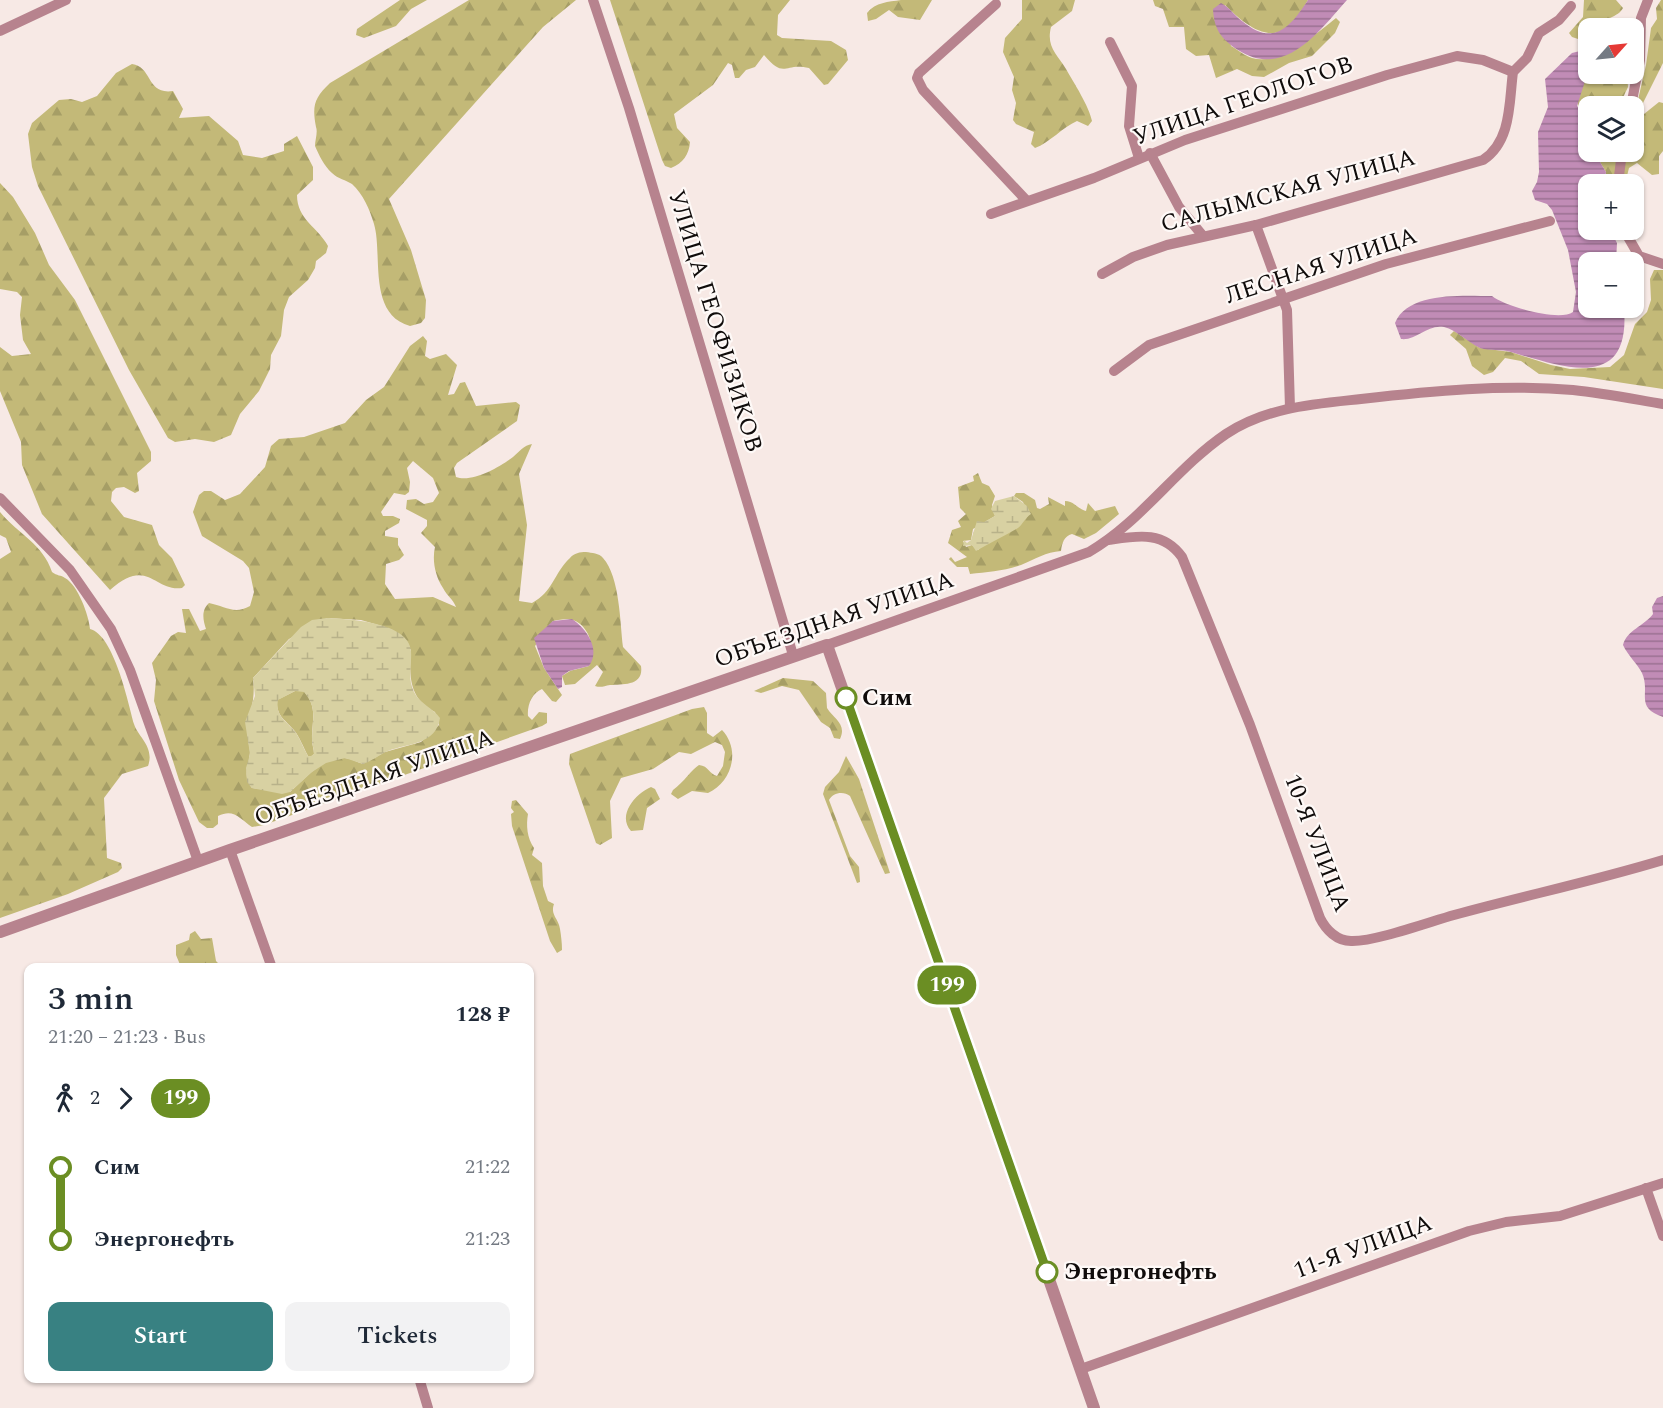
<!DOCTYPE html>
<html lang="en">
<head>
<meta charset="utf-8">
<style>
	body { margin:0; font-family:Spectral,serif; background:#f2f2f3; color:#1f2937; height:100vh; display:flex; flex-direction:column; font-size:22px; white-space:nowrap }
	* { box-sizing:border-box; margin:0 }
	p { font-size:20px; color:#747a83 }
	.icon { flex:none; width:33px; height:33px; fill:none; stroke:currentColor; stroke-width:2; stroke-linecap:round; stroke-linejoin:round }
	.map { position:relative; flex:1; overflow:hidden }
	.panel { position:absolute; left:24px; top:963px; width:510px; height:420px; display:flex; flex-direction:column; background:#fff; border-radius:12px; box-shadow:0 2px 4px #0004 }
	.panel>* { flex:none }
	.badge { padding:0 12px; border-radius:20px; font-size:21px; line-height:39px }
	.needle { width:39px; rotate:63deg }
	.tools { position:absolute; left:1578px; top:18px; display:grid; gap:12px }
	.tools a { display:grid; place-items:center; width:66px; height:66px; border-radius:12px; background:#fff; box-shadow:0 2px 4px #0004; font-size:30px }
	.map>.badge { position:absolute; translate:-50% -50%; box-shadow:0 0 0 3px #fff }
	.legs { display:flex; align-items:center; gap:9px; height:66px; padding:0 24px; font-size:20px }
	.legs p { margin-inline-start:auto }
	.overview { display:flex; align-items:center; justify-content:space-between; height:102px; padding:0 24px }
	h1 { font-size:33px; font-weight:600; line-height:45px }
	.action { display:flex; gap:12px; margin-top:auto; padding:12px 24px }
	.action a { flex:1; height:69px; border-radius:12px; background:#388182; color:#fff; font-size:24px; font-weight:600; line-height:69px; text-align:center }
	.action a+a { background:#f2f2f3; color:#1f2937 }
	ul { padding:0 24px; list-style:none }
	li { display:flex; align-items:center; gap:21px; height:72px; font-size:22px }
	li i { display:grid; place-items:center; width:9px; height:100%; margin:0 8px; background:currentColor }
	li i::after { content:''; width:15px; height:15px; margin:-8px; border:4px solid; border-radius:50%; background:#fff }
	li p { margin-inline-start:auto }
	li:first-child i { background:linear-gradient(#0000 50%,currentColor 0) }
	li:last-child i { background:linear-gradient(currentColor 50%,#0000 0) }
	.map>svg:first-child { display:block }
	.forest { fill:url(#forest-firs); fill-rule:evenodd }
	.wetland { fill:url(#wetland-marsh); fill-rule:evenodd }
	.water { fill:url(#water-rules) }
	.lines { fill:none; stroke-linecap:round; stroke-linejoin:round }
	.minor { stroke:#b7838e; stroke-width:10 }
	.tertiary { stroke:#b7838e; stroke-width:12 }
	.line-1-casing { stroke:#fff; stroke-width:14 }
	.line-1 { stroke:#6b8e23; stroke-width:9 }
	.stop-1-dot { fill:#fff; stroke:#6b8e23; stroke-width:3 }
	.labels { text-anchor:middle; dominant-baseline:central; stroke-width:4.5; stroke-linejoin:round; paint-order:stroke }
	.street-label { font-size:24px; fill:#100c0b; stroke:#fef9f7 }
	.stop-label { font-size:24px; font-weight:bold; fill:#100c0b; stroke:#fef9f7; text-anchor:start }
</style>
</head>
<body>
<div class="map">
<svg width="1663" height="1408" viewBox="0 0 1663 1408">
	<defs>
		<pattern id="forest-firs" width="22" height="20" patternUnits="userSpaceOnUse" patternTransform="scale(1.5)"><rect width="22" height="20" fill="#c3b978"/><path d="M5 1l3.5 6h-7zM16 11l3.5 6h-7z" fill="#a69e66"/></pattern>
		<pattern id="wetland-marsh" width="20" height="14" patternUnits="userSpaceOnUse" patternTransform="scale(1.5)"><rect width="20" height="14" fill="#d8d1a2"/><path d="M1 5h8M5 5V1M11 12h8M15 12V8" fill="none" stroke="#b8b28a"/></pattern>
		<pattern id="water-rules" width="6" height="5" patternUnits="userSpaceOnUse" patternTransform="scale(1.5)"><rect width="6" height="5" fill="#c18cb6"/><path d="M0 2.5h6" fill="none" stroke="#9b7192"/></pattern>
	</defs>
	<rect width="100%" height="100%" fill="#f7e9e5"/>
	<!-- forest -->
	<g class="forest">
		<polygon points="400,0 427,0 411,9 396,26 364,38 356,35 357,29"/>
		<path d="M469,0H576L543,27L389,199L411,250L426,300L425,318L421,323L410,326C367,314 383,254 374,224C370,210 363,194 352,184C346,180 338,179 332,173C324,166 319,155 315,146C315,140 318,132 316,127C312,106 314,98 330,83Z"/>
		<path d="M610,0H790L778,15L777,35L782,38L831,41L846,50L848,60L828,84L824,85L809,68C784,62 785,80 764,55L755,67L746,70L739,78H735L732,65L728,63L713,85L674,114L677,128L690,142C689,155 683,163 671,168L665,166L662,160Z"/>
		<path d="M901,0H932L920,20L898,17L889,10L876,19L868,21L867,13C876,2 888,2 901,0Z"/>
		<path d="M1022,0H1075L1072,11L1051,27C1046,47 1057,54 1066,69C1074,83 1089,106 1092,121L1088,126L1077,121C1063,127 1049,143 1035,148L1031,144L1034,132L1016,124L1013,120L1016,103L1012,90L1014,77L1003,52L1005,38L1022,19Z"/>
		<path d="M1153,0H1308C1303,8 1299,18 1292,24C1269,47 1241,21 1225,5L1231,46C1238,50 1245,56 1252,58C1280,66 1316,34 1336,18L1340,22L1335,33L1312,56L1289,63L1264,77L1252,76L1237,69L1216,78L1209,55L1196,56L1186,49L1184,27H1169L1163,9L1155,6Z"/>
		<path d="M1584,0H1616L1623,8C1619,17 1602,19 1594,28H1588V40L1578,48V39L1572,37L1569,33L1583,17Z"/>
		<polygon points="1661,0 1663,0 1663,63 1643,103 1634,117 1646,65 1651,28 1657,19 1656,8"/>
		<path d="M132,64C153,67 146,95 173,91L183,109L179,118L209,116L238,141L243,155L262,158L284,151V144L297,136L313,167V180L297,195C297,220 318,227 328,246L326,253L316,261L315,268L308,280L289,297L284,310L281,336L271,355L270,369L259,391L240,414L231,435L214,442L195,439L175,442L168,438L129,370L38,186L32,167L28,134L32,123L59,100L71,99L82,102L97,96L116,73Z"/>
		<path d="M1588,72L1627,74L1628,87L1621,102L1622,106H1588V119C1568,108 1583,88 1588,72Z"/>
		<polygon points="1659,102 1663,103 1663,151 1659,156 1659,174 1652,175 1637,163 1629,168 1625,184 1604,184 1606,172 1600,162 1599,152 1634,152 1634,122"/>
		<path d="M0,183L13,197L35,233L49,265L75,300L151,452V461L137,473L139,491L135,493L124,487L116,488L112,492L111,501L124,517L152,525L159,545L172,558L185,585L182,588C154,592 148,556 110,590L42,514L22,465L21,442L0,391V347L12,356L31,354L23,340L20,315L22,297L17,292L0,289Z"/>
		<polygon points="1654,270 1663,270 1663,389 1584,377 1539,374 1521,361 1505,358 1493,372 1484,375 1472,366 1466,349 1450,335 1454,331 1480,348 1511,352 1551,365 1570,369 1610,367 1624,355 1635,324 1647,312 1651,300 1650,279"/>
		<path d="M423,336L427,341L425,356L430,359L446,354L457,365L448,395L454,394L460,383L465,382L476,406L516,402L520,405L517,421L457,463L454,468L456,477C472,483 500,467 513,457C519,452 524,445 532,444L519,474L527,525L519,601L532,603C553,592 554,573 570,558C574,553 580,552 586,552C592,553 599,553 603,558C620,577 620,623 623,647L641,666C644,686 623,684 610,685C604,686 601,688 595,686L603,672L597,665L575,684L565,685L562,676L570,671L589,666C597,650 589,621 568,619C563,619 557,620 553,621L535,646L544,668L562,695L556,702L552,701L542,689C532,693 527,705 528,716L532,720L539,712L547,713V723L542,726L264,825L252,827C240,819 234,808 218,816V824L213,828H207L199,822L179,780L154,701L156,680L152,663L171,636L178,632L186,633L182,609H189L200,631L206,629C203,620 201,610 209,603C225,606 234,615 250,606L254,592L249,568L243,561L202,536L193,512L199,495L204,491H211L225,500L240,494L265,467L271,446L279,439L304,437L345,423L366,400L384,387L410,346ZM413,461L433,478L439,493L433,502L424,504L416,499L407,500L406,509L427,520V526L421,533L435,547C432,560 435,576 443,588C447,596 453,599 456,607L433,597L395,599L385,584L386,564L399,560L404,555L398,545V538L385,536V531L399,523L400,519L393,516H383L381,512L394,493L405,495L409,492L410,482L407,468ZM327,618L361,620L385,627L411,650C409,676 409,699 435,712L439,725L421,742L385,752L363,764C357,762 350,758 344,758C322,757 305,779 290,792L252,788C242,776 249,766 250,752C250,746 247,740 248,734C249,713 256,700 253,678L289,639Z"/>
		<path d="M978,473L982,483L989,486L995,496L992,505L995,516L973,529L971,540L963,541L966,547L972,545L978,550C992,534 1015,533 1028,515L1023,502L1014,496L1016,493H1024L1035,500L1037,508L1040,509L1049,504L1048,497L1065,506V501C1074,501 1078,509 1086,511L1088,503L1095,511L1115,506L1119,514L1096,533L1084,539L1072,534C1064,536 1062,543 1061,551C1046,552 1035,559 1021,565C1004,571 987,572 970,574L968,567H957L949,559L951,557L955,562L967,557L948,543L952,530L961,527L958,521L966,514L960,508L958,487L974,481L973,476Z"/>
		<path d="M0,512C18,534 43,544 52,572C57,576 61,575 65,578C78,585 89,616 90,629C114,635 128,702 134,724C138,737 155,747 148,766L122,774L104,798L107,858L121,863L122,868L118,872L68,894L0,918V559L11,552L6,538L0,535Z"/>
		<path d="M783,678L813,681L826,693L827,708C834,719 847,724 840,739L834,738L830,728L821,722L799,690L782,686L761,693L754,691Z"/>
		<path d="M295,691H304C318,708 312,720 312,739C312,745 314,749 314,754L311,757L308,756C303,747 300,737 293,729C284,719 276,715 277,700Z"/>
		<path d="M704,707L707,713V733L713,737L722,730C741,750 732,782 708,793L692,791L678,799L671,794L673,790C684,782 692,769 699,765C709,766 709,774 717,776L723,766L725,752L722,745L715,742L691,754L679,752L653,769L621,778L610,801L612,838L600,845L596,843L569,764L570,754L692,709Z"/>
		<path d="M846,756L859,779L890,873L885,874L850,796C844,791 833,792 829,800L850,856L859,867L860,882L857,883L823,794L825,787L839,772Z"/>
		<path d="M651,787L655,789L660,799L647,808L643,830L631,831C617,815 635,794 651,787Z"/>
		<path d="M516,800L528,814C526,825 527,838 534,848L532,855L542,863L543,886L548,901L554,904C550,915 559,919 560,929C561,935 562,943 562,950L557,953L550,941L512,826L511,814L514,812L511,808L512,801Z"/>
		<polygon points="195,931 201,939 212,938 216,961 222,967 181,967 176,955 176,945 189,940 190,934"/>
	</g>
	<!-- wetland -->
	<g class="wetland">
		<path d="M1014,496L1027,506L1031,514C1025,518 1023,524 1018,528C1005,536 989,543 976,551L972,545L963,546L964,540L967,543L971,540L977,521L984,522L995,516L991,509L995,501Z"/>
		<path d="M327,618C349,619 409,622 411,651C412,666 407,678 414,692C420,704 433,708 440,718C436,745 408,743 388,751C379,755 372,761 363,764L345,758L326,763L312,772L290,792L282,794L252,788L247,782L246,768L250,754L245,722L255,696L253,678L301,627L312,620ZM295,691L304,692C318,708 312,720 312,739C312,745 314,748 314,754L311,756H308C303,748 301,740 296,733C287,721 275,717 278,700Z"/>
	</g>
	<!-- water -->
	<g class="water">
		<path d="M1308,0H1347C1319,31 1285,80 1238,50C1221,39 1214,29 1213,9L1221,3C1229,7 1234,15 1242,21C1274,48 1291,26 1308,0Z"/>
		<path d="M1580,51L1588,60V72L1577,106L1588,119V152H1599L1600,162L1606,172L1604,184H1588V230H1610L1617,243L1616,262H1588V308H1624C1631,393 1563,367 1511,352C1501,349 1490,351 1480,348C1467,342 1457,330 1444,327C1427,324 1416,341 1401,339L1395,323C1408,291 1464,296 1492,296C1504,306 1559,322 1573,312L1576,292L1568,250L1552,210L1547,204L1535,200L1532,191L1537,182L1539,172L1538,132L1548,107L1545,79L1572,53Z"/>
		<path d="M1663,596V717C1634,707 1651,693 1642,673C1637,663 1628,656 1623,645C1627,630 1644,626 1653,614L1652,607L1657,598Z"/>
		<path d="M572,619C587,629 601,650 589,666L569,671L562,676V687L558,689L544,668L534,638L553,621Z"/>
	</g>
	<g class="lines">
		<!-- minor -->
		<g class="minor">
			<polyline points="593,0 629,108 793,655"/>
			<polyline points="996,4 919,73 917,78 923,90 1026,200"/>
			<polyline points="0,31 66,0"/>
			<polyline points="1110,42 1132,86 1129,126 1139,158"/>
			<polyline points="1631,106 1640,60 1641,18 1648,0"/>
			<polyline points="1150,153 1179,207 1203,236"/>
			<polyline points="1618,184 1622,152"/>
			<polyline points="991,214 1094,178 1185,140 1387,75 1457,56 1483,60 1513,72"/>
			<polyline points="1256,225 1287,310 1290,408"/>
			<polyline points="1624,230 1639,256 1663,264"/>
			<path d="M1102,274L1133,257L1167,245L1256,225L1483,160C1512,141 1509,101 1513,72L1527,58L1539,33L1559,20L1571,6"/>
			<polyline points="1114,371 1149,345 1386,264 1550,221"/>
			<polyline points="0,498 70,570 111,629 130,670 198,861"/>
			<path d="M1108,540C1136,536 1163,530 1182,557L1250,725L1320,918C1326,930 1337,941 1351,941C1374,942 1429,922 1454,915C1523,896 1594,881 1663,860"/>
			<path d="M827,645L1089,552C1141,522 1176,468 1226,434C1267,407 1314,404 1361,399C1431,391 1503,384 1573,390C1603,393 1633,399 1663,404"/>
			<polyline points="230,850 272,968"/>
			<polyline points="1646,1188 1663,1236"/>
			<polyline points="1081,1369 1469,1231 1506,1222 1560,1216 1663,1183"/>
			<polyline points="419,1378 428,1408"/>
		</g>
		<!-- tertiary -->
		<polyline class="tertiary" points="0,932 230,850 827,645 1094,1408"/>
	</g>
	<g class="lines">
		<defs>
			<polyline id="line-1" points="846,698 1047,1272"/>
		</defs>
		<!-- line-1 casing -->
		<use href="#line-1" class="line-1-casing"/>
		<!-- line-1 -->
		<use href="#line-1" class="line-1"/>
	</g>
	<!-- markers -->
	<g class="stop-1-dot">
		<circle cx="846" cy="698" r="10"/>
		<circle cx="1047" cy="1272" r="10"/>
	</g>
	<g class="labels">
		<!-- street labels -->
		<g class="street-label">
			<text transform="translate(1243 101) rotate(-19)">УЛИЦА ГЕОЛОГОВ</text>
			<text transform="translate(1288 191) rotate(-15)">САЛЫМСКАЯ УЛИЦА</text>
			<text transform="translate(1321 266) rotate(-18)">ЛЕСНАЯ УЛИЦА</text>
			<text transform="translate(715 321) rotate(73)">УЛИЦА ГЕОФИЗИКОВ</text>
			<text transform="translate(834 620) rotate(-19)">ОБЪЕЗДНАЯ УЛИЦА</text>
			<text transform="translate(374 778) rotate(-19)">ОБЪЕЗДНАЯ УЛИЦА</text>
			<text transform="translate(1317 843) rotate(69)">10-Я УЛИЦА</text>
			<text transform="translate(1363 1247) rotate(-20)">11-Я УЛИЦА</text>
		</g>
		<!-- stop labels -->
		<g class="stop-label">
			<text x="862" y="698">Сим</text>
			<text x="1064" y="1272">Энергонефть</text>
		</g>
	</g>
</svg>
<div class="tools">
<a><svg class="needle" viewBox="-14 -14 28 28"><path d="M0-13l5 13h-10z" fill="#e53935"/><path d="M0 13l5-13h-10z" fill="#747a83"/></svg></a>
<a><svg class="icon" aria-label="layers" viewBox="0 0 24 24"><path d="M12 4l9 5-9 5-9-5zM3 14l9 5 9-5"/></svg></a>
<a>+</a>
<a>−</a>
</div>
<b class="badge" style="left:947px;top:985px;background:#6b8e23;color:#fff">199</b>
<section class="panel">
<div class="overview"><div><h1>3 min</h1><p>21:20 – 21:23 · Bus</p></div><b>128 ₽</b></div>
<div class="legs"><svg class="icon" aria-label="walk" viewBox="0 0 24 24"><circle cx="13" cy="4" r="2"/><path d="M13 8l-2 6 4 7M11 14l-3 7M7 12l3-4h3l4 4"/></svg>2<svg class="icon" aria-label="forward" viewBox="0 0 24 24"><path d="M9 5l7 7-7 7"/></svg><b class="badge" style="background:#6b8e23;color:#fff">199</b></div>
<ul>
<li><i style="color:#6b8e23"></i><b>Сим</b><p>21:22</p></li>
<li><i style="color:#6b8e23"></i><b>Энергонефть</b><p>21:23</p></li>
</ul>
<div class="action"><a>Start</a><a>Tickets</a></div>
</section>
</div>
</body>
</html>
